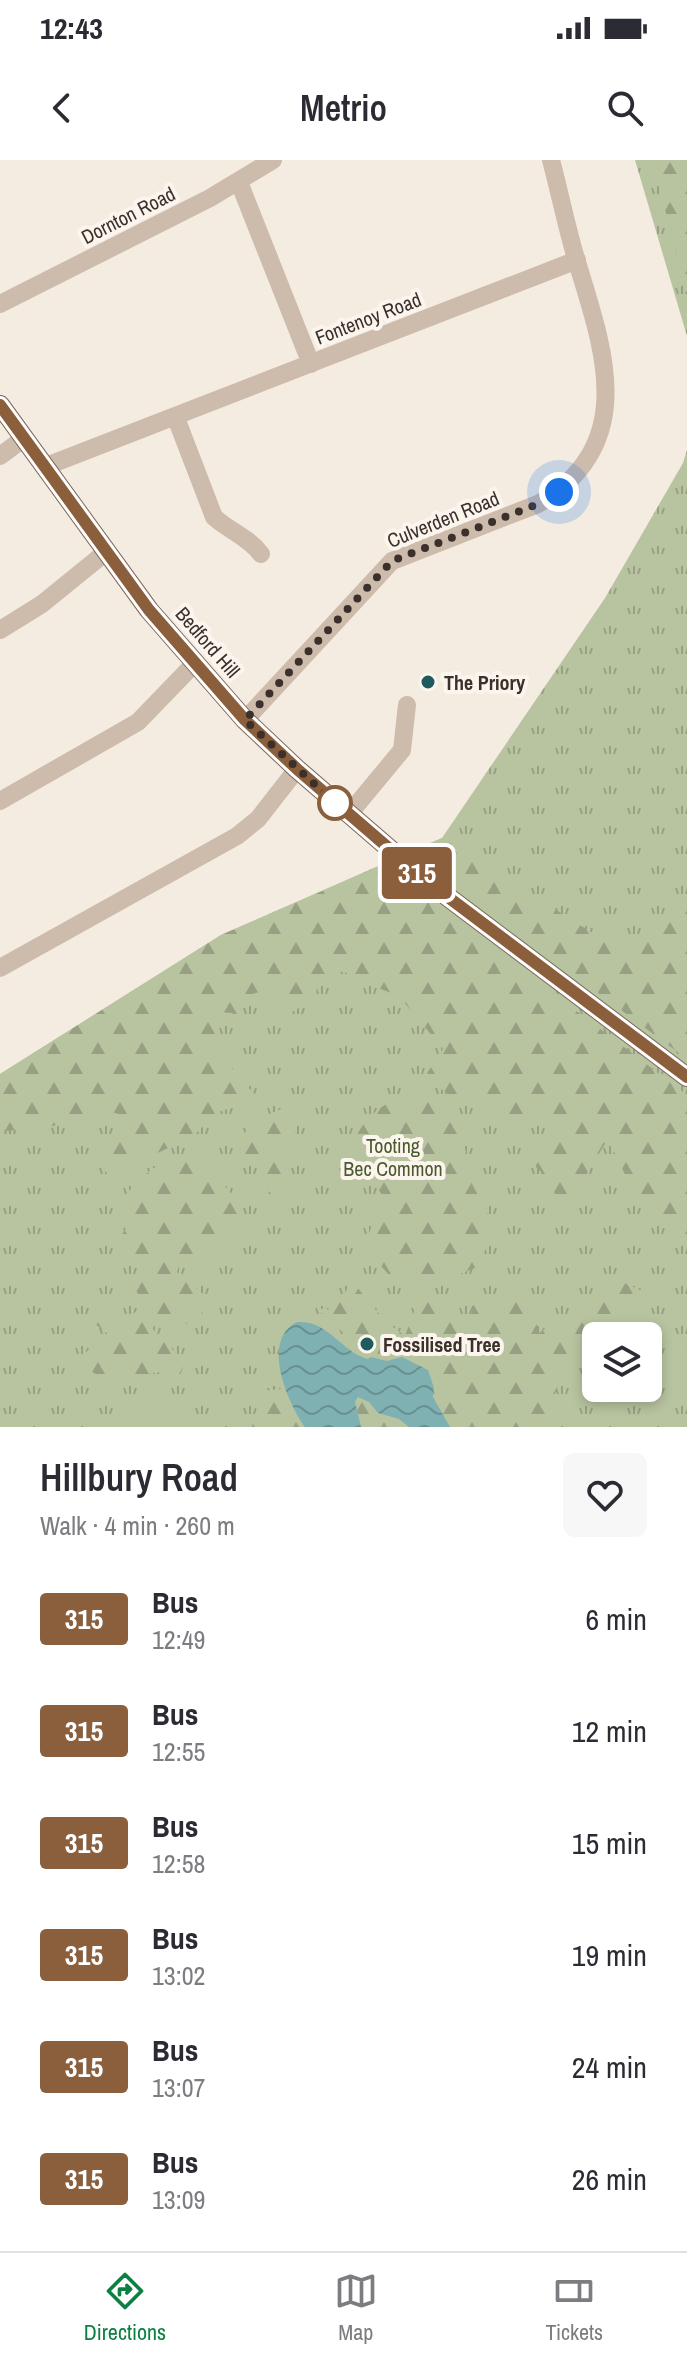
<!DOCTYPE html>
<html lang="en">
<head>
<meta charset="utf-8">
<style>
	body { margin:0; font-family:"Archivo Narrow",sans-serif; background:#f7f7f7; color:#2b2b33; height:100vh; display:flex; flex-direction:column; font-size:30px; white-space:nowrap }
	* { box-sizing:border-box; margin:0 }
	p { font-size:26px; color:#7c7c81 }
	.icon { flex:none; width:44px; height:44px; fill:none; stroke:currentColor; stroke-width:2; stroke-linecap:round; stroke-linejoin:round }
	.map { position:relative; height:1267px; overflow:hidden }
	.drawer { display:flex; flex-direction:column; background:#fff; flex:1 }
	.drawer>* { flex:none }
	.badge { padding:0 16px; border-radius:6px; font-size:28px; line-height:52px }
	.fabs { position:absolute; left:582px; top:1162px; display:grid; gap:16px }
	.fabs a { display:grid; place-items:center; width:80px; height:80px; border-radius:12px; background:#fff; box-shadow:0 4px 12px #0003; font-size:40px }
	.you { position:absolute; width:40px; height:40px; margin:-20px; border:6px solid #fff; border-radius:50%; background:#1a73e8; box-shadow:0 0 0 12px #1a73e833 }
	.map>.badge { position:absolute; translate:-50% -50%; box-shadow:0 0 0 4px #fff }
	.round { display:grid; place-items:center; flex:none; width:84px; height:84px; border-radius:12px; background:#f7f7f7 }
	.head { display:flex; align-items:center; justify-content:space-between; height:136px; padding:0 40px }
	h1 { font-size:38px; font-weight:600; line-height:60px }
	ul { padding:0; list-style:none }
	li { display:flex; align-items:center; gap:24px; height:112px; padding:0 40px }
	li div { flex:1 }
	li b { display:block; font-size:30px }
	li em { font-style:normal }
	li .badge { min-width:88px; font-weight:700; text-align:center }
	.status { display:flex; justify-content:space-between; align-items:center; height:56px; padding:0 40px; background:#fff; direction:ltr }
	.status svg { height:22px; fill:currentColor }
	header { display:flex; justify-content:space-between; align-items:center; height:104px; padding:0 40px; background:#fff; font-size:36px; font-weight:600 }
	.dock { display:flex; justify-content:space-around; align-items:center; height:112px; border-top:2px solid #e1e1e2; background:#fff; font-size:22px; color:#7c7c81 }
	.dock a { display:grid; justify-items:center; gap:4px }
	.dock .current { color:#0b8043 }
	.map>svg:first-child { display:block }
	.grass { fill:url(#grass-tufts); fill-rule:evenodd }
	.forest { fill:url(#forest-firs) }
	.garden { fill:#b8c4a0 }
	.water { fill:url(#water-waves) }
	.lines { fill:none; stroke-linecap:round; stroke-linejoin:round }
	.minor { stroke:#cdbbac; stroke-width:18 }
	.major { stroke:#7d675c; stroke-width:20 }
	.line-casing { stroke:#fff; stroke-width:18 }
	.line { stroke:#8b5e3c; stroke-width:12 }
	.walk { stroke:#3b302b; stroke-width:8; stroke-dasharray:0 14.4 }
	.poi-dot { fill:#1f5a5e; stroke:#fbf5ee; stroke-width:3 }
	.stop-dot { fill:#fff; stroke:#8b5e3c; stroke-width:4 }
	.labels { text-anchor:middle; dominant-baseline:central; stroke-width:8; stroke-linejoin:round; paint-order:stroke }
	.street-label { font-size:20px; fill:#3b302b; stroke:#fbf5ee }
	.poi-label { font-size:20px; font-weight:bold; fill:#3b302b; stroke:#fbf5ee; text-anchor:start }
	.park-label { font-size:20px; fill:#4a5a2e; stroke:#fbf5ee }
</style>
</head>
<body>
<div class="status"><b>12:43</b><svg viewBox="0 0 49 12"><path d="M0 12V9h3v3zM5 12V6h3v6zM10 12V3h3v9zM15 12V0h3v12zM26 1h20v11H26zM47 4h2v5h-2z"/></svg></div>
<header><svg class="icon" aria-label="back" viewBox="0 0 24 24"><path d="M15 5l-7 7 7 7"/></svg>Metrio<svg class="icon" aria-label="search" viewBox="0 0 24 24"><circle cx="10" cy="10" r="6"/><path d="M15 15l6 6"/></svg></header>
<div class="map">
<svg width="687" height="1267" viewBox="0 0 687 1267">
	<defs>
		<pattern id="grass-tufts" width="24" height="20" patternUnits="userSpaceOnUse" patternTransform="scale(2)"><rect width="24" height="20" fill="#b8c4a0"/><path d="M3 7l-1-3M5 7V3M7 7l1-3M15 17l-1-3M17 17v-4M19 17l1-3" fill="none" stroke="#97a083"/></pattern>
		<pattern id="forest-firs" width="22" height="20" patternUnits="userSpaceOnUse" patternTransform="scale(2)"><rect width="22" height="20" fill="#b8c4a0"/><path d="M5 1l3.5 6h-7zM16 11l3.5 6h-7z" fill="#97a083"/></pattern>
		<pattern id="water-waves" width="16" height="10" patternUnits="userSpaceOnUse" patternTransform="scale(2)"><rect width="16" height="10" fill="#7fb0b2"/><path d="M0 5q4-4 8 0t8 0" fill="none" stroke="#699091"/></pattern>
	</defs>
	<rect width="100%" height="100%" fill="#f4ebe1"/>
	<!-- grass -->
	<g class="grass">
		<polygon points="635,0 687,0 687,176"/>
		<path d="M687,290V1267H0V914L221,775L442,678L605,438L683,303ZM596,1176H648V1228H596Z"/>
	</g>
	<!-- forest -->
	<g class="forest">
		<polygon points="652,0 687,0 687,133"/>
		<polygon points="442,678 629,796 687,740 687,899 454,726 412,691"/>
		<path d="M389,702L427,737L687,935V1089L640,1046L608,979L569,1042L554,1033L548,1019L524,995L534,985L569,980L581,963C549,950 523,968 491,957L483,941C453,937 445,938 427,913L443,889L399,836L352,818L344,811L319,818L315,838L287,855L273,840L259,832L240,838L241,860L232,853L218,852L219,894L255,935L249,942L218,952L192,977L138,1002L124,1024L112,1020L102,1007L106,992L124,974L117,953L89,954L75,971L67,961L47,968L5,971L0,967V914L221,775Z"/>
		<path d="M402,935H434L453,950L461,967L472,1024L491,1059V1074L479,1106L439,1123L418,1117L389,1115L380,1105L389,1094L368,1077L373,1061L385,1039L373,1022L345,999C363,962 365,955 402,935Z"/>
		<path d="M284,948C300,966 297,988 280,1003L293,1019L289,1026L276,1037L265,1029L258,1008L244,997L242,979L250,962Z"/>
		<path d="M171,997L202,998L234,1037L236,1043L243,1050L242,1060L234,1066L235,1075L229,1084L218,1081C210,1087 206,1091 207,1102L190,1105L180,1103L177,1112L203,1134L202,1163L193,1168L179,1159L174,1163L155,1161L153,1169C163,1183 176,1189 184,1205L180,1215C155,1207 142,1220 123,1213L114,1224L85,1208L82,1195L109,1175L94,1163L95,1154L116,1159L136,1152L143,1138L128,1124L144,1110L141,1101H132L117,1082L135,1055L127,1047L125,1037C136,1019 153,1008 171,997Z"/>
		<polygon points="352,1121 385,1161 405,1176 419,1138 430,1135 470,1171 472,1146 504,1133 533,1152 539,1173 620,1121 651,1135 567,1198 544,1267 445,1267 363,1203 347,1176 316,1148 334,1150"/>
		<polygon points="282,1229 305,1267 252,1267 261,1231"/>
		<path d="M358,1237C368,1240 371,1248 380,1252C391,1257 399,1260 409,1267H361L355,1242Z"/>
	</g>
	<!-- garden -->
	<g class="garden">
		<polygon points="687,1188 687,1250 669,1193"/>
		<polygon points="134,1239 194,1256 192,1264 200,1267 118,1267 124,1245 132,1247"/>
	</g>
	<!-- water -->
	<path class="water" d="M297,1162C329,1160 341,1192 368,1199L371,1197L387,1201L402,1197L428,1210L434,1228L433,1237L450,1267H409L399,1259L378,1253L369,1242L358,1237L355,1242L361,1267H305C288,1243 260,1180 297,1162Z"/>
	<g class="lines">
		<!-- minor -->
		<g class="minor">
			<polyline points="239,22 311,204"/>
			<polyline points="0,144 210,38 273,0"/>
			<path d="M176,258L214,357C229,371 247,376 261,394"/>
			<polyline points="0,296 23,279"/>
			<polyline points="44,307 577,100"/>
			<polyline points="0,470 42,444 106,392"/>
			<path d="M245,560L392,401L538,344C638,285 605,193 577,102C567,69 560,34 551,0"/>
			<polyline points="0,641 138,562 194,504"/>
			<polyline points="349,654 402,590 407,545"/>
			<polyline points="0,808 237,676 258,659 297,609"/>
		</g>
		<!-- major -->
		<polyline class="major" points="0,245 149,450 245,560 297,609 428,722 687,917"/>
	</g>
	<g class="lines">
		<defs>
			<polyline id="line" points="0,245 149,450 245,560 297,609 428,722 687,917"/>
		</defs>
		<!-- line casing -->
		<use href="#line" class="line-casing"/>
		<!-- line -->
		<use href="#line" class="line"/>
		<!-- walk -->
		<polyline class="walk" points="335,643 245,560 392,401 538,344 559,332"/>
	</g>
	<!-- markers -->
	<g class="poi-dot">
		<circle cx="428" cy="522" r="8"/>
		<circle cx="367" cy="1184" r="8"/>
	</g>
	<circle class="stop-dot" cx="335" cy="643" r="16"/>
	<g class="labels">
		<!-- street labels -->
		<g class="street-label">
			<text transform="translate(128 55) rotate(-27)">Dornton Road</text>
			<text transform="translate(368 158) rotate(-21)">Fontenoy Road</text>
			<text transform="translate(443 359) rotate(-22)">Culverden Road</text>
			<text transform="translate(208 482) rotate(49)">Bedford Hill</text>
		</g>
		<!-- poi labels -->
		<g class="poi-label">
			<text x="444" y="522">The Priory</text>
			<text x="383" y="1184">Fossilised Tree</text>
		</g>
		<!-- park labels -->
		<g class="park-label">
			<text x="393" y="985">Tooting<tspan x="393" dy="23">Bec Common</tspan></text>
		</g>
	</g>
</svg>
<div class="fabs">
<a><svg class="icon" aria-label="layers" viewBox="0 0 24 24"><path d="M12 4l9 5-9 5-9-5zM3 14l9 5 9-5"/></svg></a>
</div>
<div class="you" style="left:559px;top:332px"></div>
<b class="badge" style="left:417px;top:713px;background:#8b5e3c;color:#fff">315</b>
</div>
<section class="drawer">
<div class="head"><div><h1>Hillbury Road</h1><p>Walk · 4 min · 260 m</p></div><a class="round"><svg class="icon" aria-label="heart" viewBox="0 0 24 24"><path d="M12 20l-8-8c-3-5 5-10 8-4 3-6 11-1 8 4z"/></svg></a></div>
<ul>
<li><span class="badge" style="background:#8b5e3c;color:#fff">315</span><div><b>Bus</b><p>12:49</p></div><em>6 min</em></li>
<li><span class="badge" style="background:#8b5e3c;color:#fff">315</span><div><b>Bus</b><p>12:55</p></div><em>12 min</em></li>
<li><span class="badge" style="background:#8b5e3c;color:#fff">315</span><div><b>Bus</b><p>12:58</p></div><em>15 min</em></li>
<li><span class="badge" style="background:#8b5e3c;color:#fff">315</span><div><b>Bus</b><p>13:02</p></div><em>19 min</em></li>
<li><span class="badge" style="background:#8b5e3c;color:#fff">315</span><div><b>Bus</b><p>13:07</p></div><em>24 min</em></li>
<li><span class="badge" style="background:#8b5e3c;color:#fff">315</span><div><b>Bus</b><p>13:09</p></div><em>26 min</em></li>
</ul>
</section>
<nav class="dock">
<a class="current"><svg class="icon" aria-label="directions" viewBox="0 0 24 24"><path d="M12 3l9 9-9 9-9-9zM9 14v-3h6M13 9l2 2-2 2"/></svg>Directions</a>
<a><svg class="icon" aria-label="map" viewBox="0 0 24 24"><path d="M3 6l6-2 6 2 6-2v14l-6 2-6-2-6 2zM9 4v14M15 6v14"/></svg>Map</a>
<a><svg class="icon" aria-label="tickets" viewBox="0 0 24 24"><path d="M3 7h18v10H3zM15 7v10"/></svg>Tickets</a>
</nav>
</body>
</html>
